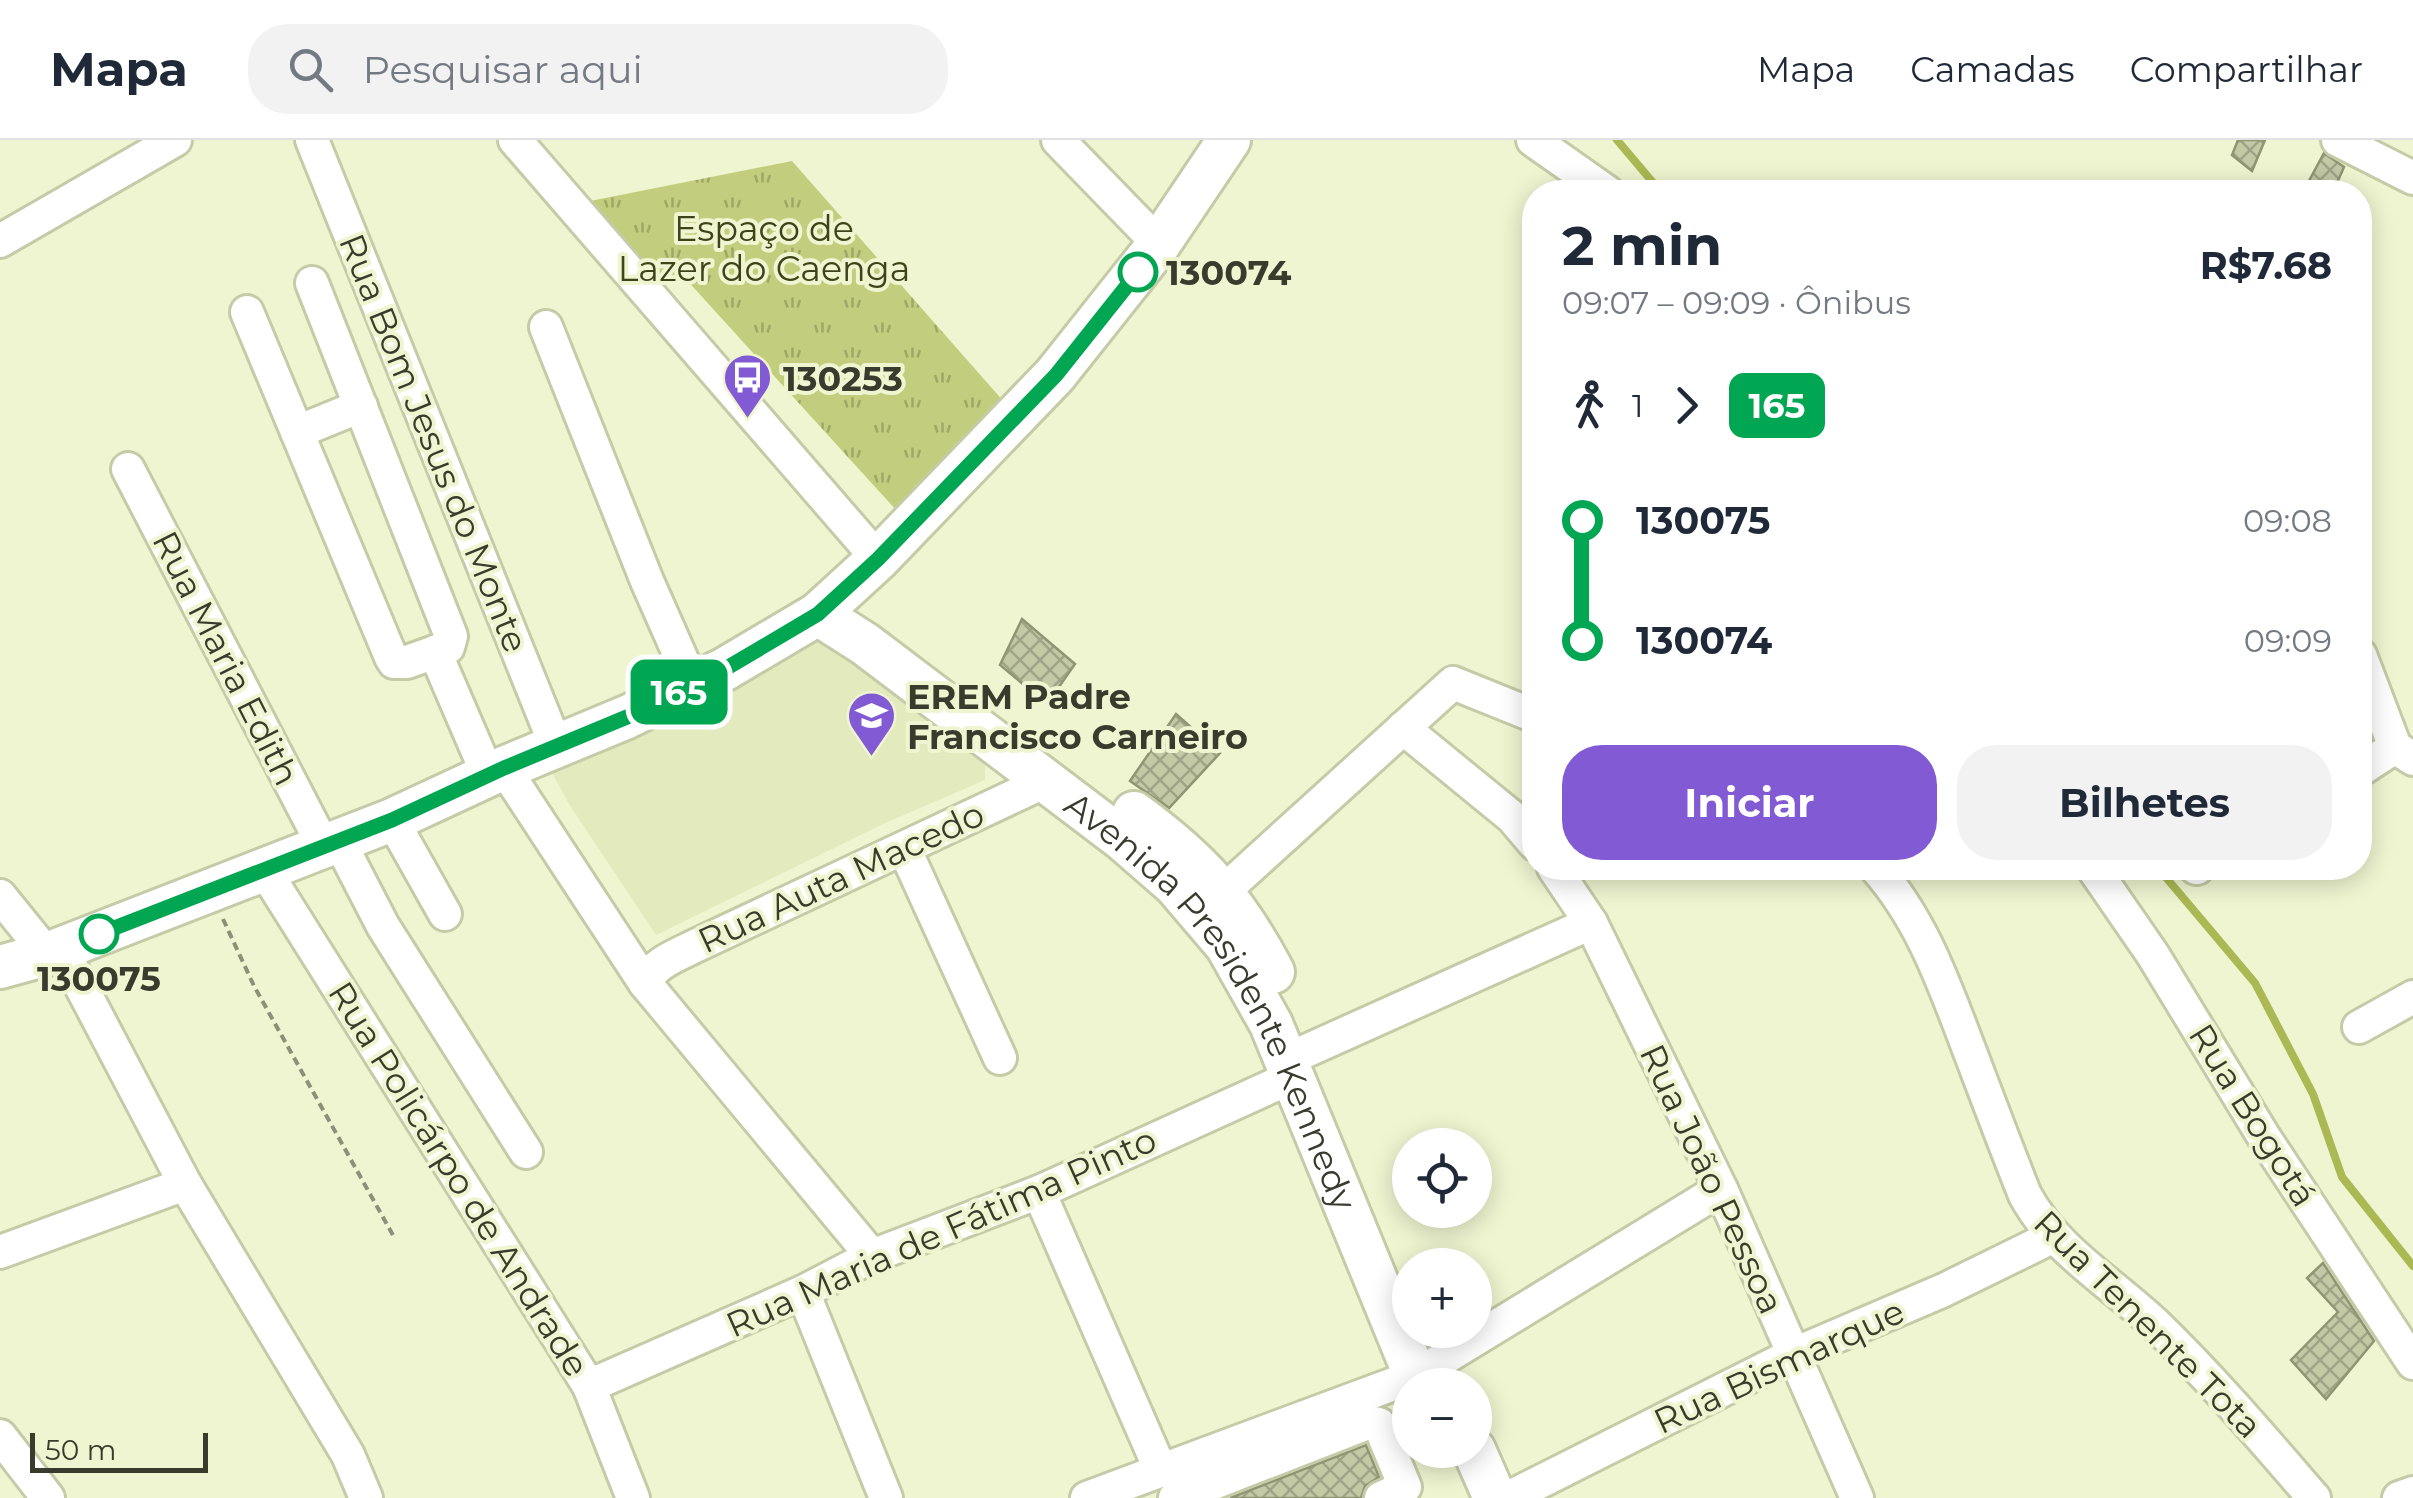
<!DOCTYPE html>
<html lang="pt">
<head>
<meta charset="utf-8">
<style>
	body { margin:0; font-family:Montserrat,sans-serif; background:#f2f2f3; color:#1f2937; height:100vh; display:flex; flex-direction:column; font-size:38px; white-space:nowrap }
	* { box-sizing:border-box; margin:0 }
	p { font-size:32px; color:#747a83 }
	.icon { flex:none; width:55px; height:55px; fill:none; stroke:currentColor; stroke-width:2; stroke-linecap:round; stroke-linejoin:round }
	.map { position:relative; flex:1; overflow:hidden }
	.sheet { position:absolute; left:1522px; top:40px; width:850px; height:700px; display:flex; flex-direction:column; background:#fff; border-radius:40px; box-shadow:0 5px 25px #0003 }
	.sheet>* { flex:none }
	.badge { padding:0 20px; border-radius:15px; font-size:35px; line-height:65px }
	.tools { position:absolute; left:1392px; top:988px; display:grid; gap:20px }
	.tools a { display:grid; place-items:center; width:100px; height:100px; border-radius:50%; background:#fff; box-shadow:0 5px 25px #0003; font-size:50px }
	.scale { position:absolute; left:30px; bottom:25px; width:178px; box-sizing:border-box; padding-left:10px; border:5px solid #393b2d; border-top:0; font-size:28px; line-height:35px; white-space:nowrap; color:#393b2d; -webkit-text-stroke:8px #eff5d0; paint-order:stroke }
	.map>.badge { position:absolute; translate:-50% -50%; box-shadow:0 0 0 5px #fff }
	.legs { display:flex; align-items:center; gap:15px; height:110px; padding:0 40px; font-size:32px }
	.legs p { margin-inline-start:auto }
	.summary { display:flex; align-items:center; justify-content:space-between; height:170px; padding:0 40px }
	h1 { font-size:55px; font-weight:700; line-height:75px }
	.primary-button { display:flex; gap:20px; margin-top:auto; padding:20px 40px }
	.primary-button a { flex:1; height:115px; border-radius:40px; background:#825ad4; color:#fff; font-size:40px; font-weight:700; line-height:115px; text-align:center }
	.primary-button a+a { background:#f2f2f3; color:#1f2937 }
	ul { padding:0 40px; list-style:none }
	li { display:flex; align-items:center; gap:35px; height:120px; font-size:38px }
	li i { display:grid; place-items:center; width:15px; height:100%; margin:0 12px; background:currentColor }
	li i::after { content:''; width:25px; height:25px; margin:-12px; border:8px solid; border-radius:50%; background:#fff }
	li p { margin-inline-start:auto }
	li:first-child i { background:linear-gradient(#0000 50%,currentColor 0) }
	li:last-child i { background:linear-gradient(currentColor 50%,#0000 0) }
	header { display:flex; align-items:center; gap:60px; box-sizing:border-box; height:140px; padding:0 50px; background:#fff; border-bottom:2px solid #e0e1e3 }
	header strong { font-size:48px }
	nav { display:flex; gap:55px; margin-inline-start:auto; font-size:35px }
	.search { width:700px; height:90px; background:#f2f2f3; display:flex; align-items:center; gap:25px; box-sizing:border-box; padding:0 35px; border-radius:40px; color:#747a83; font-size:38px }
	.map>svg:first-child { display:block }
	.built { fill:#e3eabe }
	.park { fill:url(#park-tufts) }
	.lines { fill:none; stroke-linecap:round; stroke-linejoin:round }
	.stream { stroke:#acb853; stroke-width:8 }
	.building { fill:url(#building-cross-hatch); stroke:#8f9572; stroke-width:2.5 }
	.minor-casing { stroke:#c5cba7; stroke-width:38 }
	.major-casing { stroke:#c5cba7; stroke-width:48 }
	.path { stroke:#8c9077; stroke-width:4; stroke-dasharray:8 5; stroke-linecap:butt }
	.minor { stroke:#fff; stroke-width:32 }
	.major { stroke:#fff; stroke-width:42 }
	.line-1-casing { stroke:#fff; stroke-width:22 }
	.line-1 { stroke:#00a651; stroke-width:15 }
	.stop-1-dot { fill:#fff; stroke:#00a651; stroke-width:5 }
	.labels { text-anchor:middle; dominant-baseline:central; stroke-width:8; stroke-linejoin:round; paint-order:stroke }
	.park-label { font-size:35px; fill:#3e4319; stroke:#eff5d0 }
	.stop-label { font-size:35px; font-weight:bold; fill:#393b2d; stroke:#eff5d0; text-anchor:start }
	.poi-label { font-size:35px; font-weight:bold; fill:#393b2d; stroke:#eff5d0; text-anchor:start }
	.street-label { font-size:35px; fill:#393b2d; stroke:#eff5d0 }
</style>
</head>
<body>
<header>
<strong>Mapa</strong>
<div class="search"><svg class="icon" aria-label="search" viewBox="0 0 24 24"><circle cx="10" cy="10" r="6"/><path d="M15 15l6 6"/></svg>Pesquisar aqui</div>
<nav><a>Mapa</a><a>Camadas</a><a>Compartilhar</a></nav>
</header>
<div class="map">
<svg width="2413" height="1358" viewBox="0 0 2413 1358">
	<defs>
		<pattern id="park-tufts" width="24" height="20" patternUnits="userSpaceOnUse" patternTransform="scale(2.5)"><rect width="24" height="20" fill="#c2ce7d"/><path d="M3 7l-1-3M5 7V3M7 7l1-3M15 17l-1-3M17 17v-4M19 17l1-3" fill="none" stroke="#9fa867"/></pattern>
		<pattern id="building-cross-hatch" width="8" height="8" patternUnits="userSpaceOnUse" patternTransform="scale(2.5)"><rect width="8" height="8" fill="#c3c9a5"/><path d="M0 0l8 8M0 8l8-8" fill="none" stroke="#9fa487"/></pattern>
	</defs>
	<rect width="100%" height="100%" fill="#eff5d0"/>
	<!-- built -->
	<polygon class="built" points="819,498 974,608 985,626 985,640 883,684 656,795 569,664 546,622"/>
	<!-- park -->
	<polygon class="park" points="792,21 1005,263 897,371 684,137 649,144 580,63"/>
	<g class="lines">
		<!-- stream -->
		<g class="stream">
			<polyline points="1617,0 1661,52"/>
			<polyline points="2158,728 2255,843 2313,954 2342,1037 2413,1126"/>
		</g>
	</g>
	<!-- building -->
	<g class="building">
		<polygon points="2238,0 2265,0 2252,31 2232,15"/>
		<polygon points="2324,13 2344,27 2333,52 2303,52"/>
		<polygon points="1022,479 1075,524 1047,564 1000,525"/>
		<polygon points="1176,574 1220,613 1169,668 1130,641"/>
		<polygon points="2323,1123 2374,1201 2326,1259 2291,1220 2338,1172 2307,1138"/>
		<polygon points="1366,1305 1379,1337 1365,1346 1361,1358 1230,1358"/>
	</g>
	<g class="lines">
		<defs>
			<g id="minor">
				<polyline points="312,0 556,606"/>
				<polyline points="515,0 878,419"/>
				<polyline points="1058,0 1159,104"/>
				<polyline points="1533,0 1607,52"/>
				<polyline points="2338,0 2413,38"/>
				<polyline points="0,101 175,0"/>
				<polyline points="312,143 451,496 448,507 435,512"/>
				<polyline points="247,172 391,517 394,522 407,522 435,512 488,635"/>
				<polyline points="546,187 647,441 693,545"/>
				<polyline points="297,292 361,266"/>
				<polyline points="128,329 324,707"/>
				<polyline points="2360,515 2395,607 2413,619"/>
				<polyline points="1403,588 1512,677 1535,704"/>
				<polyline points="504,628 645,843"/>
				<polyline points="2360,630 2395,607"/>
				<polyline points="392,680 445,774"/>
				<polyline points="339,701 383,786 526,1012"/>
				<polyline points="904,708 1000,918"/>
				<polyline points="1554,728 1591,783 1721,1049 1857,1358"/>
				<path d="M1876,728C1921,779 1943,841 1967,904C1986,954 2005,1005 2025,1055C2055,1110 2109,1141 2154,1183C2211,1238 2262,1298 2314,1358"/>
				<polyline points="2093,728 2153,815 2264,997 2413,1223"/>
				<polyline points="2196,728 2197,728"/>
				<polyline points="265,731 589,1246 633,1358"/>
				<polyline points="1224,751 1453,543 1535,576"/>
				<polyline points="0,756 47,814"/>
				<polyline points="61,808 185,1044 348,1315 366,1358"/>
				<polyline points="2359,887 2413,857"/>
				<polyline points="1306,911 1591,783"/>
				<polyline points="1039,1052 1161,1331"/>
				<polyline points="0,1112 185,1044"/>
				<path d="M872,1116L645,843C653,824 675,816 693,807L1046,641"/>
				<polyline points="803,1152 886,1358"/>
				<polyline points="589,1246 803,1152 872,1116 1039,1052 1292,937"/>
				<polyline points="0,1296 48,1358"/>
				<polyline points="1087,1358 1415,1236 1721,1049"/>
				<polyline points="1175,1358 1370,1282 1379,1284 1405,1347 1381,1358"/>
				<polyline points="1508,1358 1792,1215 1944,1150 2052,1097"/>
				<polyline points="2399,1358 2413,1353"/>
			</g>
			<g id="major">
				<path id="s1" d="M818,474L865,504L1121,698L1175,745L1227,806L1271,884L1419,1245"/>
				<path d="M1134,673C1200,721 1235,760 1273,832"/>
				<polyline points="0,827 47,814 392,680 504,628 627,577 725,529 818,474 878,419 1055,235 1159,104 1229,0"/>
				<polyline points="1474,1310 1495,1358"/>
			</g>
		</defs>
		<!-- minor casing -->
		<use href="#minor" class="minor-casing"/>
		<!-- major casing -->
		<use href="#major" class="major-casing"/>
		<!-- path -->
		<polyline class="path" points="223,779 254,846 394,1097"/>
		<!-- minor -->
		<use href="#minor" class="minor"/>
		<!-- major -->
		<use href="#major" class="major"/>
	</g>
	<g class="lines">
		<defs>
			<polyline id="line-1" points="99,794 392,680 504,628 627,577 725,529 818,474 878,419 1056,235 1138,132"/>
		</defs>
		<!-- line-1 casing -->
		<use href="#line-1" class="line-1-casing"/>
		<!-- line-1 -->
		<use href="#line-1" class="line-1"/>
	</g>
	<!-- icons -->
	<defs>
		<symbol id="bus-pin" viewBox="-11 -11 22 30"><path d="M0 17L-7.5 6A9.5 9.5 0 1 1 7.5 6Z" fill="#825ad4" stroke="#eff5d0"/><path d="M-5-6H5V4H4V6H2V4H-2V6H-4V4H-5ZM-3.5-4V0h7V-4ZM-3.5 1.2v1.5H-2V1.2ZM2 1.2v1.5H3.5V1.2Z" fill="#fff"/></symbol>
		<symbol id="school-pin" viewBox="-11 -11 22 30"><path d="M0 17L-7.5 6A9.5 9.5 0 1 1 7.5 6Z" fill="#825ad4" stroke="#eff5d0"/><path d="M0-5L7-2L0 1L-7-2ZM-4 1L0 2.5L4 1V4Q0 6-4 4Z" fill="#fff"/></symbol>
	</defs>
	<g fill-rule="evenodd">
		<use href="#bus-pin" x="720" y="210" width="55" height="75"/>
		<use href="#school-pin" x="844" y="548" width="55" height="75"/>
	</g>
	<!-- markers -->
	<g class="stop-1-dot">
		<circle cx="1138" cy="132" r="18"/>
		<circle cx="99" cy="794" r="18"/>
	</g>
	<g class="labels">
		<!-- park labels -->
		<g class="park-label">
			<text x="764" y="88">Espaço de<tspan x="764" dy="40">Lazer do Caenga</tspan></text>
		</g>
		<!-- stop labels -->
		<g class="stop-label">
			<text x="1166" y="132">130074</text>
			<text x="99" y="838" text-anchor="middle">130075</text>
		</g>
		<!-- poi labels -->
		<g class="poi-label">
			<text x="783" y="238">130253</text>
			<text x="907" y="556">EREM Padre<tspan x="907" dy="40">Francisco Carneiro</tspan></text>
		</g>
		<!-- street labels -->
		<g class="street-label">
			<text transform="translate(434 303) rotate(68)">Rua Bom Jesus do Monte</text>
			<text transform="translate(226 518) rotate(63)">Rua Maria Edith</text>
			<text transform="translate(841 737) rotate(-25)">Rua Auta Macedo</text>
			<text stroke="none"><textPath href="#s1" startOffset="565">Avenida Presidente Kennedy</textPath></text>
			<text transform="translate(2253 975) rotate(58)">Rua Bogotá</text>
			<text transform="translate(459 1039) rotate(58)">Rua Policárpo de Andrade</text>
			<text transform="translate(1712 1039) rotate(65)">Rua João Pessoa</text>
			<text transform="translate(941 1092) rotate(-24)">Rua Maria de Fátima Pinto</text>
			<text transform="translate(2148 1184) rotate(45)">Rua Tenente Tota</text>
			<text transform="translate(1779 1226) rotate(-25)">Rua Bismarque</text>
		</g>
	</g>
</svg>
<div class="tools">
<a><svg class="icon" aria-label="locate" viewBox="0 0 24 24"><circle cx="12" cy="12" r="6"/><path d="M12 2v4M12 18v4M2 12h4M18 12h4"/></svg></a>
<a>+</a>
<a>−</a>
</div>
<div class="scale">50 m</div>
<b class="badge" style="left:679px;top:552px;background:#00a651;color:#fff">165</b>
<section class="sheet">
<div class="summary"><div><h1>2 min</h1><p>09:07 – 09:09 · Ônibus</p></div><b>R$7.68</b></div>
<div class="legs"><svg class="icon" aria-label="walk" viewBox="0 0 24 24"><circle cx="13" cy="4" r="2"/><path d="M13 8l-2 6 4 7M11 14l-3 7M7 12l3-4h3l4 4"/></svg>1<svg class="icon" aria-label="forward" viewBox="0 0 24 24"><path d="M9 5l7 7-7 7"/></svg><b class="badge" style="background:#00a651;color:#fff">165</b></div>
<ul>
<li><i style="color:#00a651"></i><b>130075</b><p>09:08</p></li>
<li><i style="color:#00a651"></i><b>130074</b><p>09:09</p></li>
</ul>
<div class="primary-button"><a>Iniciar</a><a>Bilhetes</a></div>
</section>
</div>
</body>
</html>
